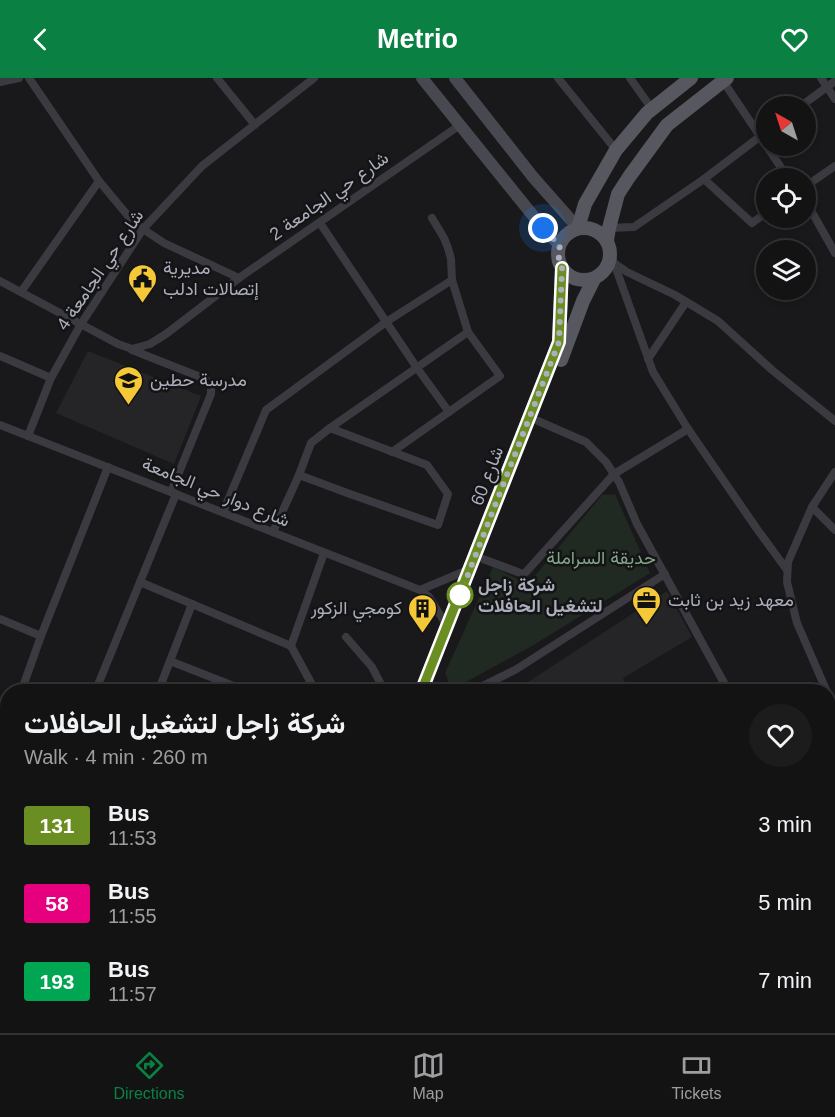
<!DOCTYPE html>
<html lang="en">
<head>
<meta charset="utf-8">
<style>
	body { margin:0; font-family:Helvetica,Vazirmatn,sans-serif; background:#1c1c1d; color:#f1f3f6; height:100vh; display:flex; flex-direction:column; font-size:22px; white-space:nowrap }
	* { box-sizing:border-box; margin:0 }
	p { font-size:20px; color:#9d9ea0 }
	.icon { flex:none; width:33px; height:33px; fill:none; stroke:currentColor; stroke-width:2; stroke-linecap:round; stroke-linejoin:round }
	.map { position:relative; flex:1; overflow:hidden }
	.panel { position:absolute; left:0px; top:606px; width:836px; height:350px; display:flex; flex-direction:column; background:#131314; border-radius:24px 24px 0 0; box-shadow:0 3px 9px #0003,0 0 0 2px #323234 }
	.panel>* { flex:none }
	.badge { padding:0 12px; border-radius:4px; font-size:21px; line-height:39px }
	.needle { width:39px; rotate:321deg }
	.buttons { position:absolute; left:756px; top:18px; display:grid; gap:12px }
	.buttons a { display:grid; place-items:center; width:60px; height:60px; border-radius:50%; background:#131314; box-shadow:0 3px 9px #0003,0 0 0 2px #323234; font-size:30px }
	.you { position:absolute; width:30px; height:30px; margin:-15px; border:4px solid #fff; border-radius:50%; background:#1a73e8; box-shadow:0 0 0 9px #1a73e833 }
	.map>.badge { position:absolute; translate:-50% -50%; box-shadow:0 0 0 3px #fff }
	.round { display:grid; place-items:center; flex:none; width:63px; height:63px; border-radius:32px; background:#1c1c1d }
	.head { display:flex; align-items:center; justify-content:space-between; height:102px; padding:0 24px }
	h1 { font-size:28px; font-weight:700; line-height:45px }
	ul { padding:0; list-style:none }
	li { display:flex; align-items:center; gap:18px; height:78px; padding:0 24px }
	li div { flex:1 }
	li b { display:block; font-size:22px }
	li em { font-style:normal }
	li .badge { min-width:66px; font-weight:700; text-align:center }
	header { display:flex; justify-content:space-between; align-items:center; height:78px; padding:0 24px; background:#0b8043; color:#fff; font-size:27px; font-weight:700 }
	.menu { display:flex; justify-content:space-around; align-items:center; height:84px; border-top:2px solid #323234; background:#131314; font-size:16px; color:#9d9ea0 }
	.menu a { display:grid; justify-items:center; gap:3px }
	.menu .current { color:#0b8043 }
	.map>svg:first-child { display:block }
	.built { fill:#252528 }
	.green { fill:#202922 }
	.lines { fill:none; stroke-linecap:round; stroke-linejoin:round }
	.street { stroke:#3a3a40; stroke-width:8 }
	.secondary { stroke:#484950; stroke-width:12 }
	.primary { stroke:#56575f; stroke-width:14 }
	.line-casing { stroke:#fff; stroke-width:14 }
	.line { stroke:#6b8e23; stroke-width:9 }
	.walk { stroke:#abaebb; stroke-width:6; stroke-dasharray:0 10.8 }
	.stop-dot { fill:#fff; stroke:#6b8e23; stroke-width:3 }
	.labels { text-anchor:middle; dominant-baseline:central; stroke-width:5; stroke-linejoin:round; paint-order:stroke }
	.street-label { font-size:18px; fill:#abaebb; stroke:#141416 }
	.poi-label { font-size:18px; fill:#abaebb; stroke:#141416; text-anchor:start }
	.park-label { font-size:18px; fill:#82a688; stroke:#141416 }
	.stop-label { font-size:18px; font-weight:bold; fill:#abaebb; stroke:#141416; text-anchor:start }
</style>
</head>
<body>
<header><svg class="icon" aria-label="back" viewBox="0 0 24 24"><path d="M15 5l-7 7 7 7"/></svg>Metrio<svg class="icon" aria-label="heart" viewBox="0 0 24 24"><path d="M12 20l-8-8c-3-5 5-10 8-4 3-6 11-1 8 4z"/></svg></header>
<div class="map">
<svg width="835" height="955" viewBox="0 0 835 955">
	<rect width="100%" height="100%" fill="#19191b"/>
	<!-- built -->
	<g class="built">
		<polygon points="88,273 201,318 174,386 56,335"/>
		<polygon points="667,513 692,559 623,600 630,613 511,613 522,608"/>
		<polygon points="828,811 835,825 835,862 828,866"/>
		<polygon points="209,948 298,948 291,951 274,955 212,955"/>
	</g>
	<!-- green -->
	<polygon class="green" points="615,416 650,495 532,568 475,599 452,613 445,595 493,489 528,506 602,417"/>
	<g class="lines">
		<!-- street -->
		<g class="street">
			<polyline points="29,0 99,103 129,139 143,151 164,165 239,200"/>
			<polyline points="217,0 255,47"/>
			<polyline points="558,0 616,72"/>
			<polyline points="630,0 652,31"/>
			<polyline points="821,0 835,21"/>
			<polyline points="723,3 788,100"/>
			<polyline points="0,4 19,0"/>
			<polyline points="801,28 835,3"/>
			<polyline points="704,101 752,145 766,135"/>
			<polyline points="806,108 835,88"/>
			<polyline points="806,126 813,136 835,175"/>
			<polyline points="320,145 417,290 449,334"/>
			<polyline points="609,150 634,149 704,101 766,54"/>
			<polyline points="610,171 614,185 627,194 675,217 718,243 772,292 835,343"/>
			<polyline points="614,185 653,294 688,351 757,451 787,492"/>
			<polyline points="0,203 118,266 132,271 150,266 166,256 239,200 460,47"/>
			<polyline points="21,214 99,103"/>
			<path d="M132,272L203,300C209,303 212,308 211,316L171,414"/>
			<polyline points="0,278 51,300"/>
			<polyline points="648,281 686,224"/>
			<polyline points="538,343 586,364 606,384 619,404 637,446 729,614"/>
			<polyline points="0,347 420,512 470,491"/>
			<polyline points="28,358 51,300 81,246 143,151 202,88 314,0"/>
			<polyline points="392,374 500,298 468,254 452,202 451,181 448,170 444,160 432,140"/>
			<polyline points="299,397 350,416 438,447 448,416 427,387 330,350"/>
			<polyline points="812,429 835,452"/>
			<polyline points="223,434 266,332 386,244 452,202"/>
			<polyline points="273,454 299,397 311,365 330,350 468,254"/>
			<polyline points="483,481 523,496 526,494 614,396 688,351"/>
			<polyline points="140,504 291,568 316,614"/>
			<polyline points="420,512 429,519 447,548"/>
			<polyline points="0,541 41,558"/>
			<polyline points="346,559 372,589 385,614"/>
			<polyline points="291,568 324,475"/>
			<polyline points="170,583 249,614"/>
			<polyline points="21,614 41,558 108,389"/>
			<polyline points="95,614 176,416"/>
			<polyline points="158,614 192,526"/>
			<polyline points="470,614 515,592 665,496"/>
			<polyline points="827,614 797,545 787,504 788,484 812,429 835,394"/>
			<polyline points="828,615 835,631"/>
			<polyline points="0,671 8,650"/>
			<polyline points="828,697 835,696"/>
			<polyline points="0,737 8,733"/>
			<polyline points="0,754 8,771"/>
			<polyline points="0,803 8,800"/>
			<polyline points="0,845 8,824"/>
			<polyline points="0,854 8,855"/>
			<polyline points="828,859 835,856"/>
			<polyline points="30,948 30,955"/>
			<polyline points="485,948 488,955"/>
			<polyline points="545,948 548,955"/>
			<polyline points="694,948 702,955"/>
			<polyline points="779,948 786,955"/>
			<polyline points="104,955 119,948"/>
		</g>
		<!-- secondary -->
		<g class="secondary">
			<polyline points="422,0 543,150 560,168"/>
			<polyline points="455,0 533,99 578,150"/>
		</g>
		<!-- primary -->
		<g class="primary">
			<circle cx="584" cy="176" r="26"/>
			<polyline points="578,150 585,126 616,72 647,35 691,0"/>
			<polyline points="607,162 609,150 618,116 629,99 667,47 727,0"/>
			<polyline points="561,282 583,223 594,201"/>
			<polyline points="421,614 559,264 562,190"/>
			<polyline points="828,783 835,779"/>
			<path d="M378,948C386,952 393,953 401,948"/>
			<polyline points="411,948 415,955"/>
			<polyline points="305,955 321,948"/>
			<polyline points="353,955 379,948"/>
		</g>
	</g>
	<g class="lines">
		<defs>
			<polyline id="line" points="421,614 559,264 562,190"/>
		</defs>
		<!-- line casing -->
		<use href="#line" class="line-casing"/>
		<!-- line -->
		<use href="#line" class="line"/>
		<!-- walk -->
		<path class="walk" d="M460,517L559,264L562,190C559,182 557,176 560,168L543,150"/>
	</g>
	<!-- icons -->
	<defs>
		<symbol id="civic-pin" viewBox="-11 -11 22 30"><path d="M0 17L-7.5 6A9.5 9.5 0 1 1 7.5 6Z" fill="#f5c837" stroke="#141416"/><path d="M-.6-6.5H3V-4.5H.6V-3L4-1V1h2V6H-6V1h2V-1L-.6-3ZM-1.2 2.5V6h2.4V2.5Z" fill="#111"/></symbol>
		<symbol id="school-pin" viewBox="-11 -11 22 30"><path d="M0 17L-7.5 6A9.5 9.5 0 1 1 7.5 6Z" fill="#f5c837" stroke="#141416"/><path d="M0-5L7-2L0 1L-7-2ZM-4 1L0 2.5L4 1V4Q0 6-4 4Z" fill="#111"/></symbol>
		<symbol id="office-pin" viewBox="-11 -11 22 30"><path d="M0 17L-7.5 6A9.5 9.5 0 1 1 7.5 6Z" fill="#f5c837" stroke="#141416"/><path d="M-6-3h4V-5.5h4V-3h4V5H-6ZM-1-4.5V-3h2v-1.5ZM-6 0V1H6V0Z" fill="#111"/></symbol>
		<symbol id="building-pin" viewBox="-11 -11 22 30"><path d="M0 17L-7.5 6A9.5 9.5 0 1 1 7.5 6Z" fill="#f5c837" stroke="#141416"/><path d="M-4-6H4V6H1V3H-1V6H-4ZM-2.5-4.3h1.7v1.8h-1.7ZM.8-4.3h1.7v1.8H.8ZM-2.5-1h1.7V.8h-1.7ZM.8-1h1.7V.8H.8Z" fill="#111"/></symbol>
	</defs>
	<g fill-rule="evenodd">
		<use href="#civic-pin" x="126" y="184" width="33" height="45"/>
		<use href="#school-pin" x="112" y="286" width="33" height="45"/>
		<use href="#office-pin" x="630" y="506" width="33" height="45"/>
		<use href="#building-pin" x="406" y="514" width="33" height="45"/>
	</g>
	<!-- markers -->
	<circle class="stop-dot" cx="460" cy="517" r="12"/>
	<g class="labels">
		<!-- street labels -->
		<g class="street-label">
			<text transform="translate(329 118) rotate(-35)">شارع حي الجامعة 2</text>
			<text transform="translate(100 192) rotate(-56)">شارع حي الجامعة 4</text>
			<text transform="translate(487 398) rotate(-69)">شارع 60</text>
			<text transform="translate(216 414) rotate(22)">شارع دوار حي الجامعة</text>
		</g>
		<!-- poi labels -->
		<g class="poi-label">
			<text x="163" y="190">مديرية<tspan x="163" dy="21">إتصالات ادلب</tspan></text>
			<text x="150" y="302">مدرسة حطين</text>
			<text x="668" y="522">معهد زيد بن ثابت</text>
			<text x="402" y="530" text-anchor="end">كومجي الزكور</text>
		</g>
		<!-- park labels -->
		<g class="park-label">
			<text x="601" y="480">حديقة السراملة</text>
		</g>
		<!-- stop labels -->
		<g class="stop-label">
			<text x="478" y="507">شركة زاجل<tspan x="478" dy="21">لتشغيل الحافلات</tspan></text>
		</g>
	</g>
</svg>
<div class="buttons">
<a><svg class="needle" viewBox="-14 -14 28 28"><path d="M0-13l5 13h-10z" fill="#e53935"/><path d="M0 13l5-13h-10z" fill="#9d9ea0"/></svg></a>
<a><svg class="icon" aria-label="locate" viewBox="0 0 24 24"><circle cx="12" cy="12" r="6"/><path d="M12 2v4M12 18v4M2 12h4M18 12h4"/></svg></a>
<a><svg class="icon" aria-label="layers" viewBox="0 0 24 24"><path d="M12 4l9 5-9 5-9-5zM3 14l9 5 9-5"/></svg></a>
</div>
<div class="you" style="left:543px;top:150px"></div>
<section class="panel">
<div class="head"><div><h1>شركة زاجل لتشغيل الحافلات</h1><p>Walk · 4 min · 260 m</p></div><a class="round"><svg class="icon" aria-label="heart" viewBox="0 0 24 24"><path d="M12 20l-8-8c-3-5 5-10 8-4 3-6 11-1 8 4z"/></svg></a></div>
<ul>
<li><span class="badge" style="background:#6b8e23;color:#fff">131</span><div><b>Bus</b><p>11:53</p></div><em>3 min</em></li>
<li><span class="badge" style="background:#e6007e;color:#fff">58</span><div><b>Bus</b><p>11:55</p></div><em>5 min</em></li>
<li><span class="badge" style="background:#00a651;color:#fff">193</span><div><b>Bus</b><p>11:57</p></div><em>7 min</em></li>
</ul>
</section>
</div>
<nav class="menu">
<a class="current"><svg class="icon" aria-label="directions" viewBox="0 0 24 24"><path d="M12 3l9 9-9 9-9-9zM9 14v-3h6M13 9l2 2-2 2"/></svg>Directions</a>
<a><svg class="icon" aria-label="map" viewBox="0 0 24 24"><path d="M3 6l6-2 6 2 6-2v14l-6 2-6-2-6 2zM9 4v14M15 6v14"/></svg>Map</a>
<a><svg class="icon" aria-label="tickets" viewBox="0 0 24 24"><path d="M3 7h18v10H3zM15 7v10"/></svg>Tickets</a>
</nav>
</body>
</html>
